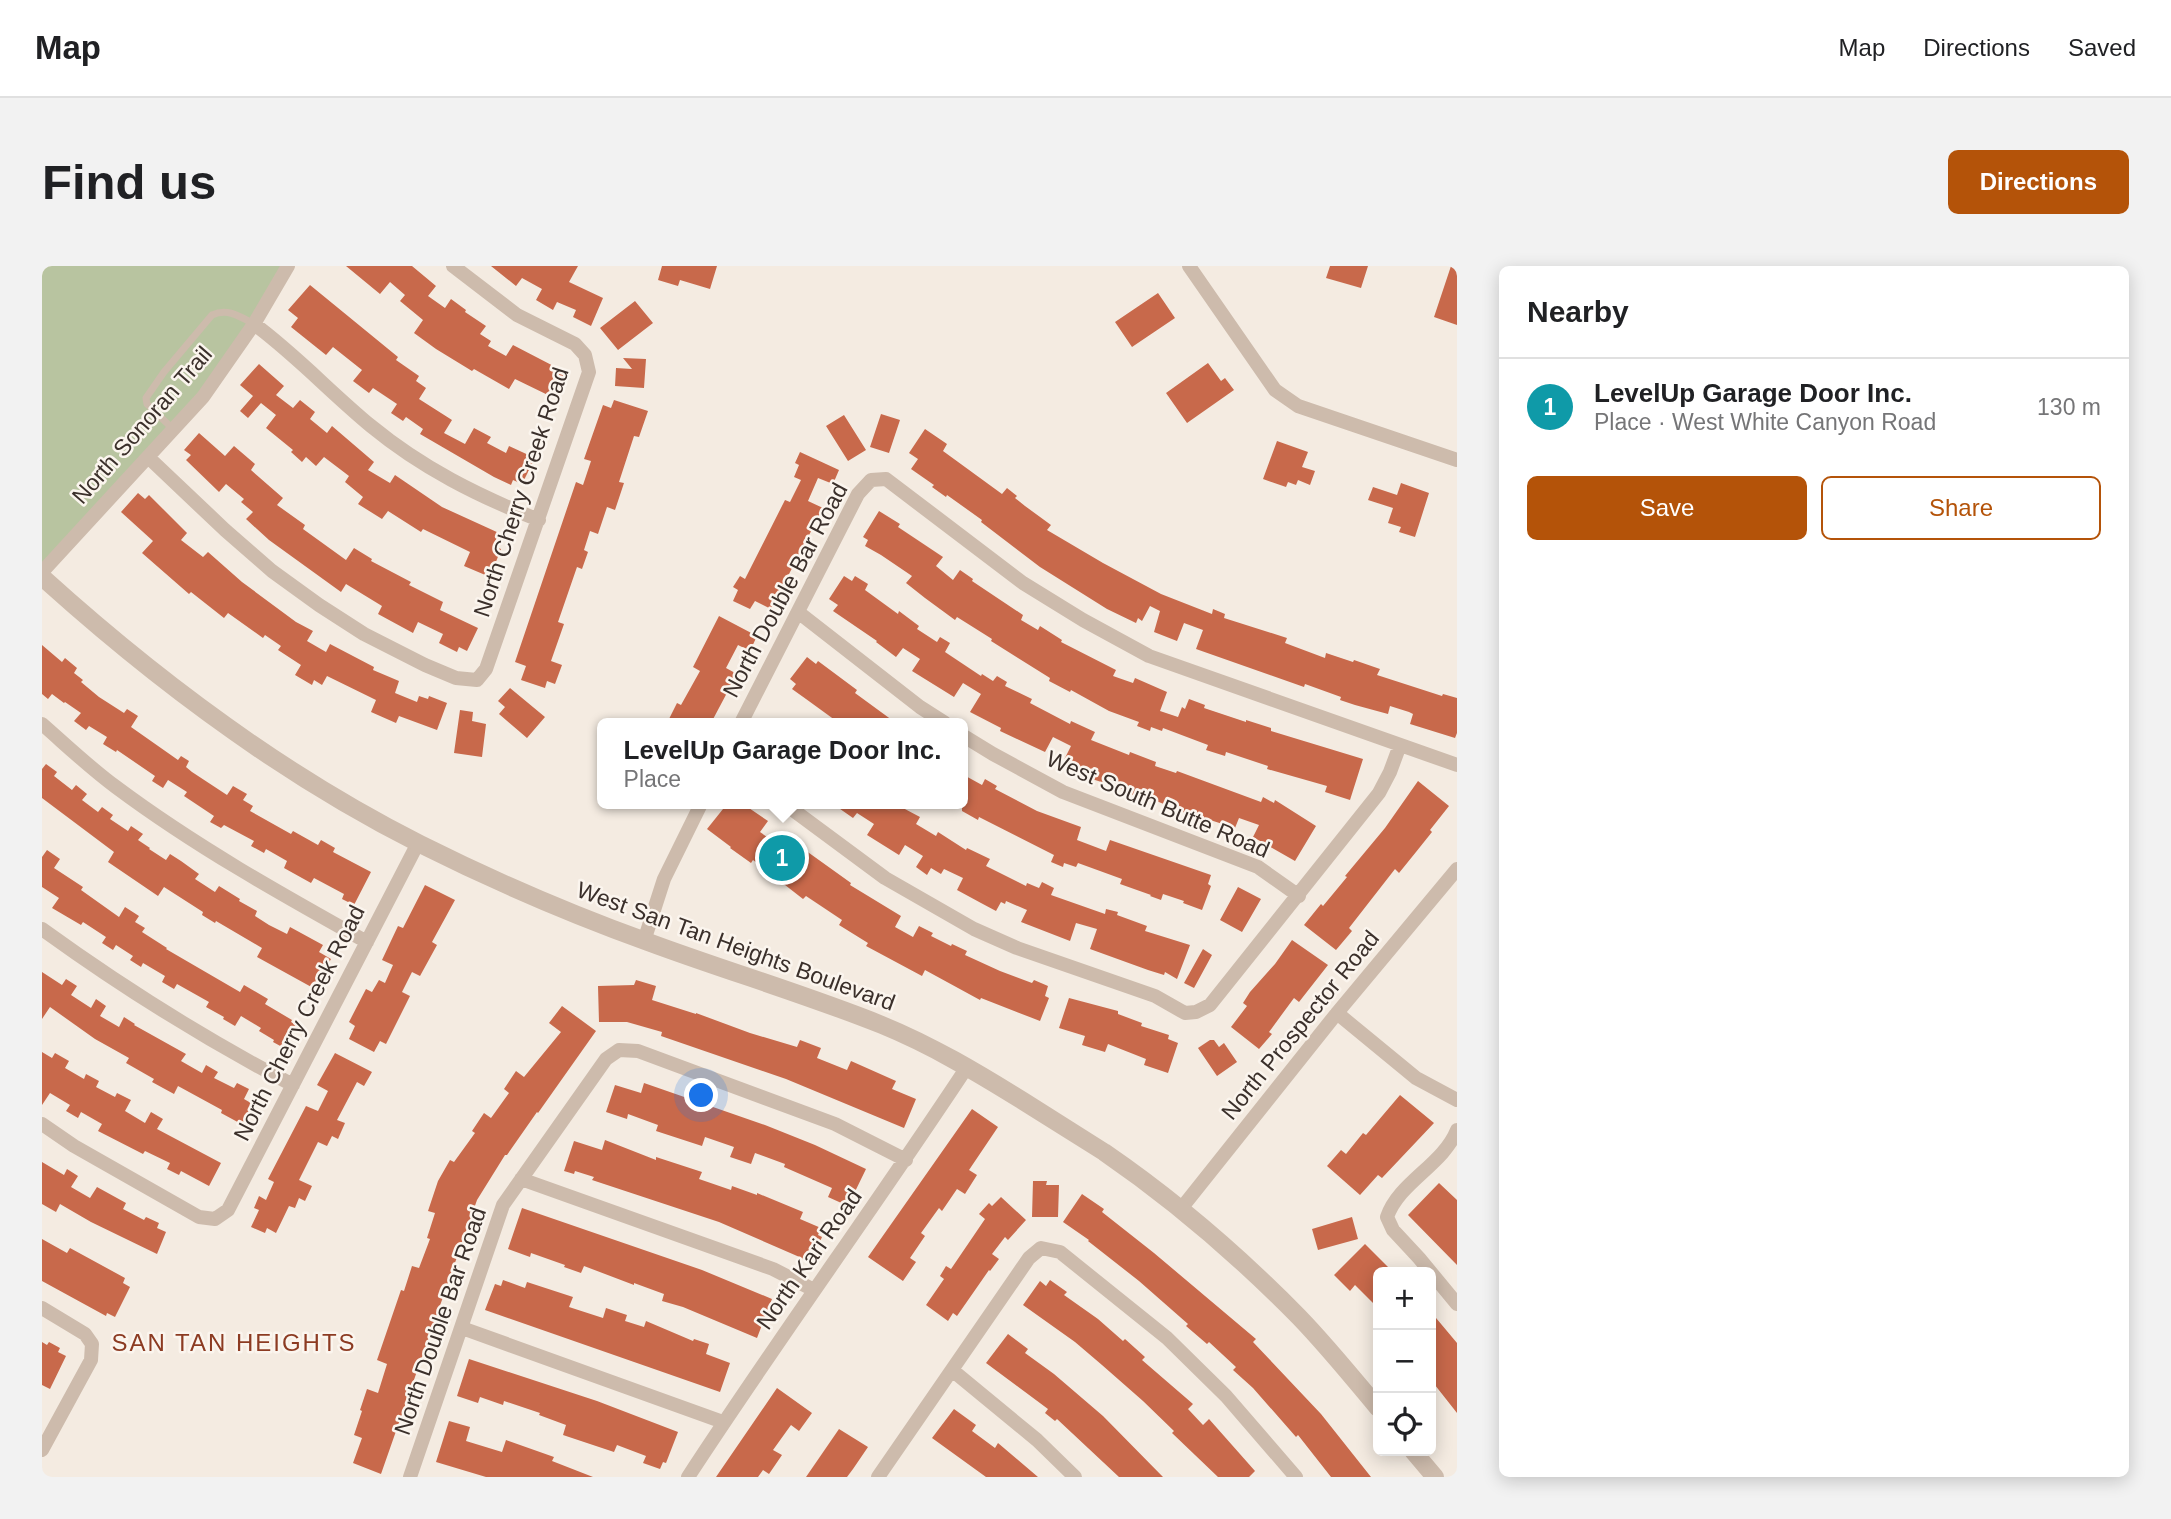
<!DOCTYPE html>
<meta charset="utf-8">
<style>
body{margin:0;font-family:Helvetica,sans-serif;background:#f2f2f2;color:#202124}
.controls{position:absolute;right:21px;bottom:21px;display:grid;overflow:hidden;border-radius:10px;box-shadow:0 4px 18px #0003}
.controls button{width:63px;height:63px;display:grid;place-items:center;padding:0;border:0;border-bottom:2px solid #e0e0e0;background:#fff;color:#202124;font:35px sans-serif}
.you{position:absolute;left:660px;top:830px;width:24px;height:24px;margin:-18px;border:5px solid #fff;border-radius:50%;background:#1a73e8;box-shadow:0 0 0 10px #1a73e833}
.badge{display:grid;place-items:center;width:46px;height:46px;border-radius:50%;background:#b45309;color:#fff;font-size:23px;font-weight:700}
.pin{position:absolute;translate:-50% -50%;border:4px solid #fff;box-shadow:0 2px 7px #0006}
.popup{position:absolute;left:555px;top:452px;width:371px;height:91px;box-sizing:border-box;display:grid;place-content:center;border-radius:10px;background:#fff;filter:drop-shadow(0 2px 5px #0005);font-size:23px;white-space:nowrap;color:#757577}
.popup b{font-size:26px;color:#202124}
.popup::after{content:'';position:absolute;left:50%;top:100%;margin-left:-14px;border:14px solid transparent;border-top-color:#fff}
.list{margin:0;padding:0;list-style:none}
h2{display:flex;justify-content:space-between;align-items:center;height:91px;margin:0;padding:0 28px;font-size:30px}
h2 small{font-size:23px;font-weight:400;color:#757577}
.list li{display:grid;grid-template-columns:46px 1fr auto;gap:21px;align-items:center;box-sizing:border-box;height:98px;padding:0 28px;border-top:2px solid #e0e0e0}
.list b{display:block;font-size:26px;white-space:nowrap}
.list p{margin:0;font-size:23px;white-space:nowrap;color:#757577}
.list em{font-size:23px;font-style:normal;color:#757577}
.actions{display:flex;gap:14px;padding:21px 28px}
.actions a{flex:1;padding:16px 0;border:2px solid #b45309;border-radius:10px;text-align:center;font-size:24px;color:#b45309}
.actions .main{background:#b45309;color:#fff}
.icon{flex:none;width:38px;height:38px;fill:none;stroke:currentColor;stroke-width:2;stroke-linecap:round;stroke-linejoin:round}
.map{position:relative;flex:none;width:1415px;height:1211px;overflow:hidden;border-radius:10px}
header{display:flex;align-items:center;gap:42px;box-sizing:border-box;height:98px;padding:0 35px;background:#fff;border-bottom:2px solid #e0e0e0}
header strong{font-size:33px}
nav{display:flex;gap:38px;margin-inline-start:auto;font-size:24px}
.intro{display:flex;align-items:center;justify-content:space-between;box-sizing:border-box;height:168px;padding:0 42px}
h1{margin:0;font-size:49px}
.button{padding:18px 32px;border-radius:10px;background:#b45309;color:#fff;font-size:24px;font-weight:700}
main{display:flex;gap:42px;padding:0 42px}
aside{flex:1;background:#fff;border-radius:10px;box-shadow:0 4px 18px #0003}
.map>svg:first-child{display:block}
.green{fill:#b8c4a0}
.building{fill:#c8694b}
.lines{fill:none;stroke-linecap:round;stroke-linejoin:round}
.service{stroke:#cdbbac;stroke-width:7}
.minor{stroke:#cdbbac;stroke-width:14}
.tertiary{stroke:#cdbbac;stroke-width:18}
.labels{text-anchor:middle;stroke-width:5;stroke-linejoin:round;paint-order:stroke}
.street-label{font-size:23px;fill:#3b302b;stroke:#fbf5ee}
.neighbourhood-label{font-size:24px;letter-spacing:2px;fill:#8c3b22;stroke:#fbf5ee}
</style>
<header>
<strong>Map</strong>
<nav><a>Map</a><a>Directions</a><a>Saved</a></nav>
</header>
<div class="intro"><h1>Find us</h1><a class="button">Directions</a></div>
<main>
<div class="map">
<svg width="1415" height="1211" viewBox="0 0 1415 1211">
<rect width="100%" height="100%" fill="#f4ebe1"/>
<!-- green -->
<path class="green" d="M0,0H246L182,103L0,306Z"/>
<!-- building -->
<path class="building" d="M304,0H370L394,20L386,30L403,42L409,33L424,44L423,46L444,60L438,68L449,75L446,80L464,90L471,79L523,106L510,131L473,113L467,123L432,103L430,105L394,83L372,67L381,54L358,35L363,29L348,16L338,28Z
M449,0H536L527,16L561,32L549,60L531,51L534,44L515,36L511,44L494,34L500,23L480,12L474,20Z
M620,0H675L668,23L638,14L636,20L616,14Z
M1288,0H1326L1319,22L1284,12Z
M1409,0H1415V59L1392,51Z
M268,19L356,91L354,94L377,110L374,115L384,122L377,133L410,154L402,167L423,178L432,162L449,171L445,177L464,187L467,180L493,192L480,218L471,214L469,219L452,211L378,168L381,163L364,151L361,155L349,147L355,138L331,122L327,127L311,115L320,104L291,81L284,89L249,61L256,52L246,44Z
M1116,27L1133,52L1090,81L1073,56Z
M593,35L611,57L576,84L558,62Z
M581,92L604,93L602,122L573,120L574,102L590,103Z
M1166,97L1179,115L1183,112L1192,124L1145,157L1124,127Z
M217,98L242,120L234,129L251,142L258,134L273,146L268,153L285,167L290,160L332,196L326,204L348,217L353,209L400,241L457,267L451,280L459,283L448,311L422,300L428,286L381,263L379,266L346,245L340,253L316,238L321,231L303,216L307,210L282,191L274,200L264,191L260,196L249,186L251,184L224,162L234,149L219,137L206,152L198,145L211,130L198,119Z
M572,134L606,145L597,171L592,170L577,216L582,217L573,244L565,241L556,268L548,265L542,284L546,286L540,303L535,301L516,356L522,358L509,395L520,399L513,418L505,415L503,422L479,414L484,400L473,396L534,216L541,219L549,195L542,193L561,139L569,142Z
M839,148L858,154L847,187L828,181Z
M802,149L824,184L806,195L784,160Z
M883,163L905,178L901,185L960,228L965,222L975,230L973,232L983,240L1009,259L1005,264L1061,297L1119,328L1170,348L1171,343L1183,348L1182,352L1245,372L1243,377L1283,392L1284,387L1311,396L1312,394L1338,403L1335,409L1400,430L1401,428L1415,432V467L1413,472L1368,458L1371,448L1367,446L1348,440L1346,448L1313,439L1298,434L1299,431L1263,418L1262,421L1154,383L1161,364L1142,357L1135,375L1112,366L1118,345L1108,340L1100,355L1096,352L1094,357L1065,343L998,301L939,256L940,254L905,229L904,231L890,221L892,219L869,203L876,193L867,187Z
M157,167L183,190L192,180L213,198L209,204L241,232L235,239L263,259L261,263L304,294L312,282L330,293L329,295L369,316L367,319L401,336L398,344L436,362L425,385L417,381L415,386L397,377L401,368L376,356L371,367L336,348L340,340L304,318L299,326L227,274L204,253L211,246L199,236L202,233L184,218L177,226L144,194L149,189L142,184Z
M1235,175L1266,186L1260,201L1273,205L1268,219L1256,214L1254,219L1246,216L1244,221L1221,213Z
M758,186L797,204L791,218L776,212L766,235L781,242L729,343L713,335L708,343L691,335L696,324L691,321L698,310L703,313L743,234L748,236L759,214L752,211L757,199L753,197Z
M1359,217L1387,227L1373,271L1357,266L1359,261L1346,257L1351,242L1326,234L1331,221L1355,229Z
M96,227L103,233L107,229L145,267L139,274L161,291L166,286L200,316L254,356L271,365L265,375L284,386L288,378L332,401L331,404L357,415L353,427L375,436L377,430L386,433L387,430L405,437L395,464L357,450L354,457L329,446L334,434L285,410L280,419L272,414L270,419L253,409L259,399L236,384L239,380L223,369L221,372L186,347L182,352L149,326L147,328L100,287L111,275L79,246Z
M837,245L858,258L856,261L901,291L894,300L911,314L918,304L931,313L930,315L981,349L979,354L996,364L998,360L1020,374L1019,376L1074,404L1071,410L1091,417L1093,412L1125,426L1118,445L1136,451L1140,441L1143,443L1147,433L1163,439L1162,442L1204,456V454L1229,462V465L1321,493L1308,534L1283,526L1285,520L1225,503L1226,500L1184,486L1183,490L1164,484L1166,479L1121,462L1120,465L1109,461L1108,465L1095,460L1097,456L1067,445L1029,424L1028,426L1007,415L1008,412L949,375L950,373L915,351L913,354L883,332L864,317L870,310L839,289L823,280L826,274L821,271Z
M802,310L810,315L813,310L826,318L823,324L856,348L857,345L877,360L875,363L895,376L898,371L908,377L903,386L939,410L940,408L951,415L955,410L965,416L963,420L990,433L988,437L1028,458L1029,455L1053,466L1049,474L1087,489L1088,486L1114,496L1113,500L1134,507L1135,505L1219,536L1221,531L1232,537L1233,534L1274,560L1253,595L1211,571L1217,559L1197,552L1193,562L1165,553V556L1100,529L1099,532L1086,527L1087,525L1047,512L1020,498L1029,480L1011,471L1003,486L958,465L959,462L928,446L939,428L921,417L912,431L870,405L878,393L861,382L854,391L834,376L835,375L791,345L796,339L787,333Z
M677,350L715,370L708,385L696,379L684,402L695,408L669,457H625L635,437L639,439L658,405L651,401Z
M0,379L20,396L23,392L35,402L32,407L41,414L39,416L57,431L82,447L85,443L96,450L89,461L136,494L139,490L147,495L144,501L150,506L185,529L191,520L205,528L201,534L211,540L208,545L249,568L251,565L276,579L279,574L293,582L291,586L329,606L312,639L300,633L302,628L272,612L269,617L242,602L245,595L224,583L222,587L209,580L212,575L182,559L179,562L168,556L172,550L142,530L145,526L126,514L121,522L110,515L113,510L75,484L74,486L61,478L65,471L47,460L44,464L32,455L39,447L23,436L22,437L10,428L6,433L0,428Z
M765,391L774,398L776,395L815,424L813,427L854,457H797L764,433L750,423L754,418L748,413Z
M468,422L503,451L485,472L457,448L463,441L456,435Z
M418,444L431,446L430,455L444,458L440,491L412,487Z
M4,498L15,506L12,510L30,524L34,519L45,528L40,534L56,546L60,541L71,549L68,553L86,565L89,560L101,568L96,574L108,582L107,583L124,594L128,588L139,595L157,608L153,613L173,626L177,620L198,633L197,635L215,645L213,650L227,659L245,668L248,661L281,679L277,686L289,693L273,723L215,691L220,682L174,655L173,657L160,649L161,646L122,621L116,630L66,596L72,586L0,532V503Z
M920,508L940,519L943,513L955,520L953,523L995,545L1039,561L1035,574L1064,585L1068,574L1169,609L1166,618L1169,620L1160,644L1141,637L1142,635L1121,628L1119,634L1108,630L1109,629L1078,618L1080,613L1036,597L1034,601L1022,597L1021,601L1009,596L1012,589L937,551L936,554L920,545Z
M1376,515L1407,540L1388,564L1390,566L1374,586L1357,607L1353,603L1307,662L1310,665L1294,684L1262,659L1279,638L1281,640L1305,611L1303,610L1343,562Z
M685,538H701L726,555L718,566L735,578L742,569L809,617L808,619L859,650L853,661L871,671L877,660L891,667L889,670L909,680L910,678L925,685L923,689L958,705L990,717L992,714L1006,720L1003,730L1007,732L998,755L939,732L938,734L883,704L880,710L824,680L826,677L797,659L800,654L764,630L761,633L711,594L709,597L688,582L689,581L665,563Z
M791,538H864L861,542L878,551L874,558L894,570L896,566L924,584L925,582L948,593L944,600L984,620L985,617L997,622L1000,616L1012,622L1009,629L1063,648L1064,643L1076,646L1075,649L1105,660L1103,665L1148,679L1135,713L1123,706L1122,709L1106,704L1048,683L1055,663L1034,657L1028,675L979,656L985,644L964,635L963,638L959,636L954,645L939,637L915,624L921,612L902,603L899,608L889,602L885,609L874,601L881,590L863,579L857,589L825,569L832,558L815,547L811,552Z
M5,584L18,593L12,602L41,621L39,624L77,651L83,641L97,650L93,656L103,662L100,666L125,682L124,683L198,726L202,719L226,733L223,738L250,754L249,756L255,759L242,782L231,776L232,774L217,765L219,762L199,750L193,760L181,753L182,751L164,741L167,736L135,718L132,723L120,716L123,710L101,697L99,701L88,694L91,690L74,679L71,684L60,677L64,671L41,656L39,659L10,642L17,632L0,621V591Z
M383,619L413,634L390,676L395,679L378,710L370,706L360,726L368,730L344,778L338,775L332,786L307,773L313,760L307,756L324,723L330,726L337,714L343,717L351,699L340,694L356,660L361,662Z
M1196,621L1219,633L1200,666L1178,654Z
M1250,674L1286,699L1257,736L1252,732L1227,766L1230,768L1217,783L1189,761L1205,740L1201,737L1208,726L1233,698Z
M1161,683L1170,689L1152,722L1142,717Z
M0,706L20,719L24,713L35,720L29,729L49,742L54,733L64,740L58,750L77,761L82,751L93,758L92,759L144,788L139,795L160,807L164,799L176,806L172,812L192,822L195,817L207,823L202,833L214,840L203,860L179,847L180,844L136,820L132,828L110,816L112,813L84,797L87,792L53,773L8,741L0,753Z
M594,714L614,720L610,734L654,748V747L708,767L755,781L758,774L779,782L775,792L805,804L809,795L854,815L850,823L874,833L862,862L744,813L619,770L620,766L585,756H557L556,720L592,719Z
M1027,732L1076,745V748L1100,757L1099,760L1127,769L1126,773L1136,777L1126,807L1102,799L1104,793L1066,778L1063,786L1040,779L1043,770L1017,762Z
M520,740L554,765L496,847L495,846L465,889H463L435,934L339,1208L311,1197L320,1172L312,1169L320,1145L318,1144L325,1123L336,1127L345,1098L335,1094L359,1024L362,1025L370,1000L377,1002L388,973L385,972L393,947L386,945L396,915L408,894L412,896L433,867L430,865L442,847L449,852L467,827L462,823L474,805L482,811L519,766L507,757Z
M1168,774H1172L1177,781L1182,777L1195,796L1175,810L1156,782Z
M0,786L10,792L13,787L27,795L23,802L42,813L44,808L57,815L54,821L73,831L75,827L89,834L83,845L103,857L109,846L121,853L115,863L179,897L167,920L139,905L137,909L125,903L128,897L103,885L101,888L56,865L60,858L39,846L36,852L24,845L28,839L8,827L0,839Z
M293,787L330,806L322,820L315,816L295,854L303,857L296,873L290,870L285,880L276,876L257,914L270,920L263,935L257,932L253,942L247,940L234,967L225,962L223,967L209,961L217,944L212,942L217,930L224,934L232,916L226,913L264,840L276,845L286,825L275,819Z
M602,817L723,859L773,879L824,903L806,940L786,931L790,922L742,901L743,898L713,887L709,898L688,891L692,881L663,871L660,880L614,865L616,859L586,848L585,853L564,846L573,819L599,827Z
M1358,829L1392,857L1340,912L1336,909L1318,929L1285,900L1299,884L1304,888L1321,867L1324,869Z
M930,843L956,861L927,904L935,909L923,928L915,923L900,945L897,942L879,967L883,970L868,992L874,996L861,1015L826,991Z
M563,874L614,894V891L660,906L657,913L689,924L690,920L715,929V927L761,946L758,953L779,962L776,969L780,971L769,996L677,956L550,914L552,911L533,905L532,908L522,905L532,875L560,884Z
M0,896L22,909L25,903L36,910L29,921L48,932L55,921L84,937L81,943L102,954L104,951L117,957L115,962L124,966L115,988L49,956L18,938L14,946L0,938Z
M991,915H1005L1004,919H1017L1016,951H990Z
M1397,917L1415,934V999L1366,949Z
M1040,928L1062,943L1060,946L1112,987L1214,1073L1211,1076L1279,1148L1329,1211H1289L1256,1169L1254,1171L1211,1122L1191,1104L1194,1101L1167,1076L1165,1078L1144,1060L1146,1058L1097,1015L1046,975L1047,974L1021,956Z
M959,931L984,954L966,974L963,971L950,988L957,993L948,1005L947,1004L915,1050L911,1047L906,1055L884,1039L902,1013L898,1010L904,1000L909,1003L943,953L937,948L947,937L950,940Z
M480,942L660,1004L730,1033L715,1072L641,1041L620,1035L622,1028L592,1017V1019L542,1000L539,1007L522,1001L523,999L489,987L488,991L466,983Z
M1310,951L1316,973L1276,984L1270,963Z
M0,973L25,987L28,982L83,1012L81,1017L88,1021L73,1051L65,1047L64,1050L0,1015Z
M1323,978L1351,1006H1336V1042L1313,1019L1308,1025L1292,1009Z
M461,1014L483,1022L485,1016L531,1031L527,1041L561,1052L564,1042L585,1049L583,1055L602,1061L604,1055L651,1075L652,1073L667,1078L664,1088L688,1097L678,1126L443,1044L453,1018L459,1020Z
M1008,1014L1025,1026L1022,1029L1056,1053L1081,1075L1083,1073L1103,1091L1100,1094L1151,1138L1146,1143L1161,1159L1167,1153L1213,1205L1207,1211H1176L1130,1167L1132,1165L1101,1135L1060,1099L1033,1076L981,1039L998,1015L1004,1020Z
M1389,1046L1415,1077V1147L1389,1114Z
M966,1068L986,1083L983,1087L1012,1108L1061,1150L1121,1211H1077L1015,1153L1013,1155L1003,1147L1006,1143L944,1097Z
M0,1076L5,1079L7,1076L18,1082L16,1086L24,1090L8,1123L0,1119Z
M427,1093L555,1135L636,1166L624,1197L621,1196L618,1203L601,1197L604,1190L575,1179L572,1186L521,1169L524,1159L497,1149L498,1147L462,1135L461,1139L438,1131L436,1137L415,1130Z
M735,1122L770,1147L757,1165L749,1159L731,1184L740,1189L727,1208L721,1204L716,1211H674Z
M912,1143L934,1159L930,1165L953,1182L956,1177L996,1211H944L890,1172Z
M407,1155L428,1161L424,1175L460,1186L464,1174L512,1191L510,1195L551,1211H444L394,1196Z
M797,1163L826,1181L811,1203L805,1211H764Z"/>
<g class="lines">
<!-- service -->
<path class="service" d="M131,163L105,138L104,132L122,106L170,49C186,42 197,50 212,58"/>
<!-- minor -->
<path class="minor" d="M1147,0L1233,124L1256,140L1415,194
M212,58C254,89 289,127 329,160C380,202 436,230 497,254
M106,191L183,264L230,305L277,339L322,368L383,399L414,412L435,414L444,403L547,106L543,89L533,78L475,49L411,0
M0,306L161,131L212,58L246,0
M756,346L878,441L903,457
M699,457L816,228L829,214L844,213L981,317L1041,354L1107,390L1415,499
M0,458C24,479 48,502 74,521C153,580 239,628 325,676
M920,469L951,488L1021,526L1216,601L1257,630
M743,538L843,612L932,663L975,682L1113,730L1143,747L1154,746L1168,739L1337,527L1348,506L1358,479
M0,663C80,721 163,773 251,819
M602,675L622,613L659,538
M1295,747L1374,812L1415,834
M0,858L32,880L157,951L173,953L186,944L376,577
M1415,864C1401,899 1357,916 1345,951L1351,964L1377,992L1415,1038
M479,913L731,1003L772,1024
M1138,944L1295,747L1415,603
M0,1042L43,1068L50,1078L49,1094L0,1184
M420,1062L681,1156
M910,1104L995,1174L1033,1211
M368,1211L461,939L564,793L577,784L596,785L793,858L864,894
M646,1211C736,1073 834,939 925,801
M836,1211L987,992L999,982L1018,986L1125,1072L1184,1130L1254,1211"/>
<!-- tertiary -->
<path class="tertiary" d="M0,311C115,415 239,508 378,578C452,615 528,648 606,676C684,705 763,728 840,759C889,779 936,807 981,835C1008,852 1035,869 1062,886C1132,934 1198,991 1257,1051C1285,1080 1311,1112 1336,1142
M1371,1185L1393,1211"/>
</g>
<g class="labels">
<!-- street labels -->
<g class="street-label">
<text transform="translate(100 159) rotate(-49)" y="8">North Sonoran Trail</text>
<text transform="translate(479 226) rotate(-72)" y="8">North Cherry Creek Road</text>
<text transform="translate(743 324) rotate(-62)" y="8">North Double Bar Road</text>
<text transform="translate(1116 538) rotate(23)" y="8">West South Butte Road</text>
<text transform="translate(694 680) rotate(20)" y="8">West San Tan Heights Boulevard</text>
<text transform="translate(257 757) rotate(-63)" y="8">North Cherry Creek Road</text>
<text transform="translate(1258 759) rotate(-51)" y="8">North Prospector Road</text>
<text transform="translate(767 993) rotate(-55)" y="8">North Kari Road</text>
<text transform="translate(398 1055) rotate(-71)" y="8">North Double Bar Road</text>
</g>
<!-- neighbourhood labels -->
<g class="neighbourhood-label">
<text x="192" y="1085">SAN TAN HEIGHTS</text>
</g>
</g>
</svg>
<div class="controls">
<button>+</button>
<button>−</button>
<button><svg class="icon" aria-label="locate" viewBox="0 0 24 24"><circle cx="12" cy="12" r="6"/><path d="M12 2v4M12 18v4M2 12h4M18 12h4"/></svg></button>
</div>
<div class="you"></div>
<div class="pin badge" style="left:740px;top:592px;background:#0f9aa8">1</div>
<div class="popup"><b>LevelUp Garage Door Inc.</b>Place</div>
</div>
<aside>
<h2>Nearby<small></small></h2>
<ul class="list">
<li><span class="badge" style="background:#0f9aa8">1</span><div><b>LevelUp Garage Door Inc.</b><p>Place · West White Canyon Road</p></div><em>130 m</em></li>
</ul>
<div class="actions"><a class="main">Save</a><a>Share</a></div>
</aside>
</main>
